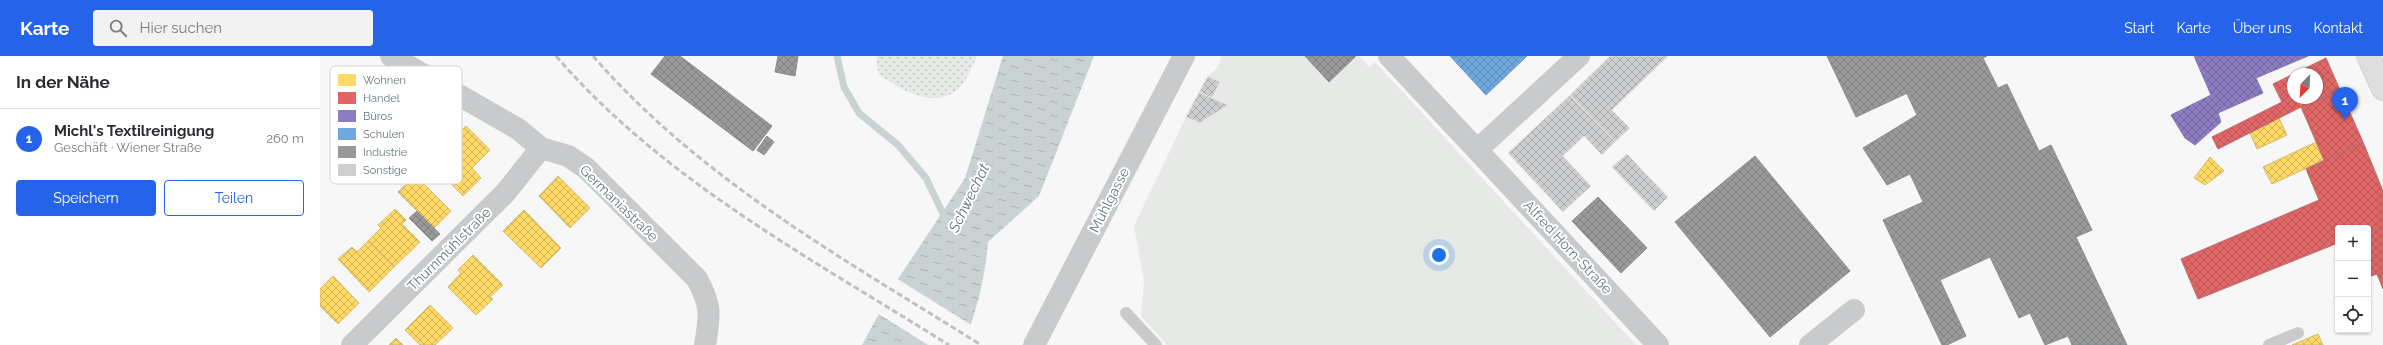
<!DOCTYPE html>
<html lang="de">
<meta charset="utf-8">
<style>
body{margin:0;font-family:Raleway,sans-serif;background:#f2f2f3;color:#2b2b33}
.controls{position:absolute;right:12px;bottom:12px;display:grid;overflow:hidden;border-radius:4px;box-shadow:0 1px 3px #0004}
.controls button{width:36px;height:36px;display:grid;place-items:center;padding:0;border:0;border-bottom:1px solid #e1e1e2;background:#fff;color:#2b2b33;font:20px sans-serif}
.compass{position:absolute;left:1967px;top:12px;width:36px;height:36px;border-radius:50%;background:#fff;box-shadow:0 1px 3px #0004;rotate:204deg}
.you{position:absolute;left:1119px;top:199px;width:14px;height:14px;margin:-10px;border:3px solid #fff;border-radius:50%;background:#1a73e8;box-shadow:0 0 0 6px #1a73e833}
.badge{display:grid;place-items:center;width:26px;height:26px;border-radius:50%;background:#2563eb;color:#fff;font-size:13px;font-weight:700}
.pin{position:absolute;translate:-50% -33px;filter:drop-shadow(0 1px 2px #0008)}
.pin::after{content:'';position:absolute;top:21px;width:14px;height:12px;background:inherit;clip-path:polygon(0 0,100% 0,50% 100%)}
.list{margin:0;padding:0;list-style:none}
h2{display:flex;justify-content:space-between;align-items:center;height:52px;margin:0;padding:0 16px;font-size:17px}
h2 small{font-size:13px;font-weight:400;color:#7c7c81}
.list li{display:grid;grid-template-columns:26px 1fr auto;gap:12px;align-items:center;box-sizing:border-box;height:60px;padding:0 16px;border-top:1px solid #e1e1e2}
.list b{display:block;font-size:15px;white-space:nowrap}
.list p{margin:0;font-size:13px;white-space:nowrap;color:#7c7c81}
.list em{font-size:13px;font-style:normal;color:#7c7c81}
.actions{display:flex;gap:8px;padding:12px 16px}
.actions a{flex:1;padding:9px 0;border:1px solid #2563eb;border-radius:4px;text-align:center;font-size:14px;color:#2563eb}
.actions .main{background:#2563eb;color:#fff}
.icon{flex:none;width:22px;height:22px;fill:none;stroke:currentColor;stroke-width:2;stroke-linecap:round;stroke-linejoin:round}
.map{position:relative;flex:none;width:2063px;height:289px;overflow:hidden}
header{display:flex;align-items:center;gap:24px;box-sizing:border-box;height:56px;padding:0 20px;background:#2563eb;color:#fff}
header strong{font-size:19px}
nav{display:flex;gap:22px;margin-inline-start:auto;font-size:14px}
.search{width:280px;height:36px;background:#f2f2f3;display:flex;align-items:center;gap:10px;box-sizing:border-box;padding:0 14px;border-radius:4px;color:#7c7c81;font-size:15px}
main{display:flex}
aside{flex:1;background:#fff}
.map>svg:first-child{display:block}
.grass{fill:url(#grass-dots)}
.park{fill:#e6e9e5}
.water{fill:url(#water-ripples)}
.pier{fill:#f7f7f7}
.homes{fill:url(#homes-cross-hatch);stroke:#d1bc6d}
.shops{fill:url(#shops-cross-hatch);stroke:#bb6b6d;fill-rule:evenodd}
.offices{fill:url(#offices-cross-hatch);stroke:#827bae}
.schools{fill:url(#schools-cross-hatch);stroke:#6c9ac0}
.industry{fill:url(#industry-cross-hatch);stroke:#8a8f91}
.lines{fill:none;stroke-linecap:round;stroke-linejoin:round}
.stream{stroke:#cad3d3;stroke-width:7}
.building{fill:url(#building-cross-hatch);stroke:#e6e6e6}
.primary-casing{stroke:#d2d3d4;stroke-width:24}
.lane{stroke:#c8cacb;stroke-width:12}
.street{stroke:#c8cacb;stroke-width:22}
.primary{stroke:#dededf;stroke-width:22}
.rail{stroke:#bfc1c1;stroke-width:3;stroke-dasharray:6 3;stroke-linecap:butt}
.labels{text-anchor:middle;stroke-width:4;stroke-linejoin:round;paint-order:stroke}
.street-label{font-size:14px;fill:#66787d;stroke:#fff}
.water-label{font-size:15px;font-style:italic;fill:#627678;stroke:#fff}
.key{fill:#fff;stroke:#d1d6d8;stroke-width:1}
.key-label{font-size:11px;fill:#66787d}
</style>
<header>
<strong>Karte</strong>
<div class="search"><svg class="icon" aria-label="search" viewBox="0 0 24 24"><circle cx="10" cy="10" r="6"/><path d="M15 15l6 6"/></svg>Hier suchen</div>
<nav><a>Start</a><a>Karte</a><a>Über uns</a><a>Kontakt</a></nav>
</header>
<main>
<aside>
<h2>In der Nähe<small></small></h2>
<ul class="list">
<li><span class="badge">1</span><div><b>Michl's Textilreinigung</b><p>Geschäft · Wiener Straße</p></div><em>260 m</em></li>
</ul>
<div class="actions"><a class="main">Speichern</a><a>Teilen</a></div>
</aside>
<div class="map">
<svg width="2063" height="289" viewBox="0 0 2063 289">
<defs>
<pattern id="grass-dots" width="8" height="8" patternUnits="userSpaceOnUse"><rect width="8" height="8" fill="#e6e9e5"/><path d="M2 2h.1M6 6h.1" fill="none" stroke="#bec2bf" stroke-width="1.8" stroke-linecap="round"/></pattern>
<pattern id="water-ripples" width="26" height="14" patternUnits="userSpaceOnUse"><rect width="26" height="14" fill="#cad3d3"/><path d="M2 4q2-2 4 0t4 0M15 11q2-2 4 0t4 0" fill="none" stroke="#a8b0b0"/></pattern>
<pattern id="homes-cross-hatch" width="8" height="8" patternUnits="userSpaceOnUse"><rect width="8" height="8" fill="#ffd966"/><path d="M0 0l8 8M0 8l8-8" fill="none" stroke="#d2b559"/></pattern>
<pattern id="shops-cross-hatch" width="8" height="8" patternUnits="userSpaceOnUse"><rect width="8" height="8" fill="#e06666"/><path d="M0 0l8 8M0 8l8-8" fill="none" stroke="#b95959"/></pattern>
<pattern id="offices-cross-hatch" width="8" height="8" patternUnits="userSpaceOnUse"><rect width="8" height="8" fill="#8e7cc3"/><path d="M0 0l8 8M0 8l8-8" fill="none" stroke="#72669c"/></pattern>
<pattern id="schools-cross-hatch" width="8" height="8" patternUnits="userSpaceOnUse"><rect width="8" height="8" fill="#6fa8dc"/><path d="M0 0l8 8M0 8l8-8" fill="none" stroke="#5f8eb8"/></pattern>
<pattern id="industry-cross-hatch" width="8" height="8" patternUnits="userSpaceOnUse"><rect width="8" height="8" fill="#999"/><path d="M0 0l8 8M0 8l8-8" fill="none" stroke="#818282"/></pattern>
<pattern id="building-cross-hatch" width="8" height="8" patternUnits="userSpaceOnUse"><rect width="8" height="8" fill="#cdcecf"/><path d="M0 0l8 8M0 8l8-8" fill="none" stroke="#aaacad"/></pattern>
</defs>
<rect width="100%" height="100%" fill="#f7f7f7"/>
<!-- grass -->
<path class="grass" d="M557,0H657C652,11 646,27 637,34C616,50 591,39 572,27C568,24 562,22 559,18C557,12 556,6 557,0Z"/>
<!-- park -->
<path class="park" d="M902,0H1039L1049,11L1055,6L1316,289H847L821,260L824,225L814,170L866,61L888,20L897,12Z"/>
<!-- water -->
<path class="water" d="M683,0H774L719,140L668,186C665,222 657,255 643,289H542L576,226L645,122Z"/>
<!-- pier -->
<path class="pier" d="M576,222L653,270L645,289H608L557,257Z"/>
<!-- homes -->
<path class="homes" d="M1959,62L1967,79L1937,93L1930,77Z
M146,70L170,94L152,112L161,122L143,140L107,103L125,85L127,88Z
M1996,86L2004,104L1952,128L1943,111Z
M1890,101L1904,115L1885,129L1874,122Z
M95,119L131,155L114,172L78,136Z
M238,120L270,152L250,172L219,140Z
M75,153L86,164L82,168L100,186L74,211L48,185L61,172L58,169Z
M204,154L241,192L221,212L183,175Z
M48,185L74,211L49,236L18,203L32,191L37,196Z
M153,199L183,229L170,241L173,243L156,259L128,231L141,217L138,214Z
M13,220L39,247L18,268L0,250V233Z
M110,249L133,272L115,289H100L85,274Z
M1998,278L2003,289H1972Z
M76,282L83,289H69Z"/>
<!-- shops -->
<path class="shops" d="M2006,2L2020,34L1981,51L1898,93L1892,81L1962,46L1953,28ZM1973,18H1997V42H1973Z
M2020,34L2043,86L2004,104L1981,51Z
M2043,86L2063,135V216L2048,221V172H2018V187L1878,243L1861,203L1999,144L1986,113Z
M2063,216V233L2057,218Z"/>
<!-- offices -->
<path class="offices" d="M1874,0H1988L1936,22L1943,37L1898,57L1901,66L1875,89L1865,82L1851,59L1891,39Z"/>
<!-- schools -->
<path class="schools" d="M1130,0H1207L1166,39Z"/>
<!-- industry -->
<path class="industry" d="M345,0H360L452,70L433,95L331,18Z
M458,0H478L475,20L455,16Z
M985,0H1036L1009,26Z
M1507,0H1667L1536,61Z
M1663,2L1678,32L1687,28L1719,95L1731,89L1772,174L1756,181L1807,289H1752L1748,280L1725,289L1710,257L1699,262L1670,201L1620,224L1646,280L1627,289H1622L1563,164L1603,146L1590,118L1567,129L1543,92L1597,59L1587,38Z
M447,80L454,86L444,99L437,94Z
M1435,100L1530,215L1450,281L1355,166Z
M1278,141L1327,192L1301,217L1252,165Z
M97,155L120,178L112,185L89,162Z"/>
<g class="lines">
<!-- stream -->
<path class="stream" d="M517,0L524,31L539,57L578,89L606,122L626,164"/>
</g>
<!-- building -->
<path class="building" d="M1290,0H1348L1292,54L1310,72L1295,86L1250,39Z
M888,20L900,26L892,42L879,36Z
M879,36L892,42L908,49L880,67L866,61Z
M1250,39L1295,86L1282,99L1264,80L1243,100L1271,130L1243,156L1188,97Z
M1307,98L1348,141L1334,155L1292,111Z"/>
<g class="lines">
<!-- primary casing -->
<g class="primary-casing">
<path id="primary" d="M2048,0L2063,33"/>
</g>
<!-- lane -->
<path class="lane" d="M806,257L836,289
M1949,289L1978,277"/>
<!-- street -->
<path class="street" d="M71,0L198,73L221,92L248,100L266,112L377,223C392,251 390,258 385,289
M1069,0L1157,94
M1259,0L1157,94L1338,289
M32,289L186,136L221,92
M714,289L864,0
M1490,289L1534,254"/>
<!-- primary -->
<use href="#primary" class="primary"/>
<!-- rail -->
<path class="rail" d="M236,0C343,124 492,203 629,289
M273,0C381,124 524,203 661,289"/>
</g>
<g class="labels">
<!-- street labels -->
<g class="street-label">
<text transform="translate(789 144) rotate(-63)" y="5">Mühlgasse</text>
<text transform="translate(299 147) rotate(44)" y="5">Germaniastraße</text>
<text transform="translate(1248 191) rotate(47)" y="5">Alfred Horn-Straße</text>
<text transform="translate(129 193) rotate(-45)" y="5">Thurnmühlstraße</text>
</g>
<!-- water labels -->
<g class="water-label">
<text transform="translate(649 142) rotate(-64)" y="5">Schwechat</text>
</g>
</g>
<!-- legend -->
<rect x="10" y="10" width="132" height="118" rx="6" class="key"/>
<rect x="18" y="18" width="18" height="12" fill="#ffd966"/>
<rect x="18" y="36" width="18" height="12" fill="#e06666"/>
<rect x="18" y="54" width="18" height="12" fill="#8e7cc3"/>
<rect x="18" y="72" width="18" height="12" fill="#6fa8dc"/>
<rect x="18" y="90" width="18" height="12" fill="#999"/>
<rect x="18" y="108" width="18" height="12" fill="#cdcecf"/>
<g class="key-label">
<text x="43" y="28">Wohnen</text>
<text x="43" y="46">Handel</text>
<text x="43" y="64">Büros</text>
<text x="43" y="82">Schulen</text>
<text x="43" y="100">Industrie</text>
<text x="43" y="118">Sonstige</text>
</g>
</svg>
<div class="controls">
<button>+</button>
<button>−</button>
<button><svg class="icon" aria-label="locate" viewBox="0 0 24 24"><circle cx="12" cy="12" r="6"/><path d="M12 2v4M12 18v4M2 12h4M18 12h4"/></svg></button>
</div>
<svg class="compass" viewBox="-18 -18 36 36"><path d="M0-13l5 13h-10z" fill="#e53935"/><path d="M0 13l5-13h-10z" fill="#7c7c81"/></svg>
<div class="you"></div>
<div class="pin badge" style="left:2025px;top:64px">1</div>
</div>
</main>
